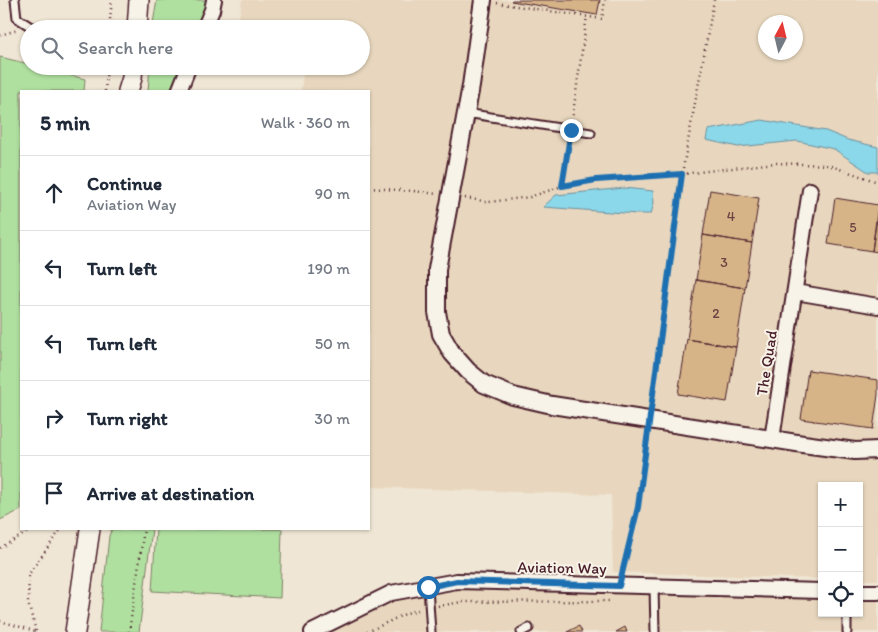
<!DOCTYPE html>
<meta charset="utf-8">
<style>
body{margin:0;font-family:Itim,sans-serif;background:#f6f6f7;color:#1f2937}
.controls{position:absolute;right:15px;bottom:15px;display:grid;overflow:hidden;border-radius:0px;box-shadow:0 1px 4px #0004}
.controls button{width:45px;height:45px;display:grid;place-items:center;padding:0;border:0;border-bottom:1px solid #e0e1e3;background:#fff;color:#1f2937;font:25px sans-serif}
.compass{position:absolute;left:758px;top:15px;width:45px;height:45px;border-radius:50%;background:#fff;box-shadow:0 1px 4px #0004;rotate:7deg}
.stop{position:absolute;width:15px;height:15px;margin:-11px;border:4px solid #1f6fb2;border-radius:50%;background:#fff}
.stop.end{background:#1f6fb2;border-color:#fff;box-shadow:0 1px 5px #0008}
.list{margin:0;padding:0;list-style:none}
h2{display:flex;justify-content:space-between;align-items:center;height:65px;margin:0;padding:0 20px;font-size:21px}
h2 small{font-size:16px;font-weight:400;color:#747a83}
.list li{display:grid;grid-template-columns:32px 1fr auto;gap:15px;align-items:center;box-sizing:border-box;height:75px;padding:0 20px;border-top:1px solid #e0e1e3}
.list b{display:block;font-size:19px;white-space:nowrap}
.list p{margin:0;font-size:16px;white-space:nowrap;color:#747a83}
.list em{font-size:16px;font-style:normal;color:#747a83}
.icon{flex:none;width:28px;height:28px;fill:none;stroke:currentColor;stroke-width:2;stroke-linecap:round;stroke-linejoin:round}
.map{position:relative;flex:none;width:878px;height:632px;overflow:hidden}
.search{position:absolute;background:#fff;box-shadow:0 1px 4px #0004;left:20px;top:20px;width:350px;height:55px;display:flex;align-items:center;gap:12px;box-sizing:border-box;padding:0 18px;border-radius:28px;color:#747a83;font-size:19px}
.panel{position:absolute;background:#fff;box-shadow:0 1px 4px #0004;left:20px;top:90px;width:350px;height:440px;border-radius:0px}
.map>svg:first-child{display:block}
.built{fill:#e8d7be;fill-rule:evenodd}
.green{fill:#b0e0a0;stroke:#7d8066}
.water{fill:#8ad8e9;stroke:#708e9d}
.building{fill:#d6b488;stroke:#4a1f2b}
.lines{fill:none;stroke-linecap:round;stroke-linejoin:round}
.service-casing{stroke:#4a1f2b;stroke-width:11}
.minor-casing{stroke:#4a1f2b;stroke-width:18}
.tertiary-casing{stroke:#4a1f2b;stroke-width:20}
.secondary-casing{stroke:#4a1f2b;stroke-width:22}
.path{stroke:#4a1f2b;stroke-width:2.5;stroke-dasharray:1 4;stroke-linecap:butt}
.service{stroke:#f7f3e8;stroke-width:7}
.minor{stroke:#f7f3e8;stroke-width:14}
.tertiary{stroke:#f7f3e8;stroke-width:16}
.secondary{stroke:#f7f3e8;stroke-width:19}
.route{stroke:#1f6fb2;stroke-width:6}
.labels{text-anchor:middle;stroke-width:4;stroke-linejoin:round;paint-order:stroke}
.number-label{font-size:14px;fill:#6d4442}
.street-label{font-size:16px;fill:#4a1f2b;stroke:#f7f3e8}
</style>
<div class="map">
<svg width="878" height="632" viewBox="0 0 878 632">
<rect width="100%" height="100%" fill="#f0e6d5"/>
<filter id="ink" filterUnits="userSpaceOnUse"><feTurbulence type="fractalNoise" baseFrequency=".02" numOctaves="2"/><feDisplacementMap in="SourceGraphic" scale="10" xChannelSelector="R" yChannelSelector="G"/><feConvolveMatrix kernelMatrix="1 2 1 2 8 2 1 2 1" color-interpolation-filters="sRGB"/></filter>
<g filter="url(#ink)">
<!-- built -->
<path class="built" d="M242,0H878V580H859V486H822V579L613,572L611,495L369,487V91H301L304,66H361V29H256L238,24ZM766,22H796V52H766Z
M457,581L822,591V613H859V592H878V632H312L391,593Z"/>
<!-- green -->
<path class="green" d="M157,0H222L205,11L197,29H152Z
M0,57L29,64V66H36L85,79L84,91H21V510L0,520Z
M150,66H181L171,89L172,91H148Z
M112,529H152L139,632H99L109,536Z
M156,529H282L280,598L152,591Z"/>
<!-- water -->
<path class="water" d="M762,120L826,131L848,140L878,147V172H868L834,149L797,141L738,147L706,140L708,130Z
M624,188L653,191L654,203L651,214H637L543,207L556,195Z"/>
<!-- building -->
<path class="building" d="M512,0H600L597,15L511,1Z
M710,190L759,198L752,243L703,235Z
M835,198L878,205L872,251L828,244Z
M878,211V252L872,251Z
M703,235L752,243L745,288L696,280Z
M696,280L745,288L736,347L687,339Z
M687,339L736,347L727,402L678,394Z
M808,370L878,380V395L873,429L801,419Z
M579,626L582,632H567Z
M625,627L627,632H616Z"/>
<g class="lines">
<!-- service casing -->
<g class="service-casing">
<path id="service" d="M15,0L17,18L31,27L44,29
M466,113L591,133
M428,587L431,632
M654,587L655,632
M847,613V632
M521,632L529,628"/>
</g>
<!-- minor casing -->
<g class="minor-casing">
<path id="minor" d="M204,29L212,10L214,0
M179,91L189,66
M795,292L878,306
M772,439L810,190
M859,592H878
M312,632L391,593L457,581L822,591"/>
</g>
<!-- tertiary casing -->
<g class="tertiary-casing">
<path id="tertiary" d="M483,0L471,86L437,269V312L441,334L452,353L468,371L484,384L513,396L552,405L803,444L855,451L878,450"/>
</g>
<!-- secondary casing -->
<g class="secondary-casing">
<path id="secondary" d="M137,29L139,0
M128,91L132,78L133,66
M75,632L90,529"/>
</g>
<!-- path -->
<path class="path" d="M497,3L602,19L605,0
M109,29L112,0
M0,35L18,30
M105,91L107,66
M572,120L587,16
M562,186L569,140
M369,188L413,191L437,194
M465,198L489,202L530,197L562,186L596,180L682,174L775,163L828,165L875,181L878,180
M652,406L682,174L714,0
M0,548L33,529
M622,571L638,507L648,434
M438,606L462,602L610,601L611,599
M0,621L38,632
M36,631L28,603L29,574L61,529
M129,632L144,529
M367,632L407,613L418,610"/>
<!-- service -->
<use href="#service" class="service"/>
<!-- minor -->
<use href="#minor" class="minor"/>
<!-- tertiary -->
<use href="#tertiary" class="tertiary"/>
<!-- secondary -->
<use href="#secondary" class="secondary"/>
</g>
</g>
<g class="lines" filter="url(#ink)">
<!-- route -->
<path class="route" d="M428,587L457,581L619,586L638,507L682,174L596,180L562,186L571,130"/>
</g>
<g class="labels">
<!-- number labels -->
<g class="number-label">
<text x="731" y="221">4</text>
<text x="853" y="232">5</text>
<text x="724" y="267">3</text>
<text x="716" y="318">2</text>
</g>
<!-- street labels -->
<g class="street-label">
<text transform="translate(766 363) rotate(-81)" y="6">The Quad</text>
<text transform="translate(562 567) rotate(1)" y="6">Aviation Way</text>
</g>
</g>
</svg>
<div class="controls">
<button>+</button>
<button>−</button>
<button><svg class="icon" aria-label="locate" viewBox="0 0 24 24"><circle cx="12" cy="12" r="6"/><path d="M12 2v4M12 18v4M2 12h4M18 12h4"/></svg></button>
</div>
<svg class="compass" viewBox="-18 -18 36 36"><path d="M0-13l5 13h-10z" fill="#e53935"/><path d="M0 13l5-13h-10z" fill="#747a83"/></svg>
<div class="stop" style="left:428px;top:587px"></div>
<div class="stop end" style="left:571px;top:130px"></div>
<div class="search"><svg class="icon" aria-label="search" viewBox="0 0 24 24"><circle cx="10" cy="10" r="6"/><path d="M15 15l6 6"/></svg>Search here</div>
<section class="panel">
<h2>5 min<small>Walk · 360 m</small></h2>
<ul class="list">
<li><svg class="icon" aria-label="ahead" viewBox="0 0 24 24"><path d="M12 20V5M6 11l6-6 6 6"/></svg><div><b>Continue</b><p>Aviation Way</p></div><em>90 m</em></li>
<li><svg class="icon" aria-label="left" viewBox="0 0 24 24"><path d="M17 20v-9H6M10 6l-5 5 5 5"/></svg><div><b>Turn left</b></div><em>190 m</em></li>
<li><svg class="icon" aria-label="left" viewBox="0 0 24 24"><path d="M17 20v-9H6M10 6l-5 5 5 5"/></svg><div><b>Turn left</b></div><em>50 m</em></li>
<li><svg class="icon" aria-label="right" viewBox="0 0 24 24"><path d="M7 20v-9h11M14 6l5 5-5 5"/></svg><div><b>Turn right</b></div><em>30 m</em></li>
<li><svg class="icon" aria-label="arrive" viewBox="0 0 24 24"><path d="M6 21V4h12l-3 4 3 4H6"/></svg><div><b>Arrive at destination</b></div></li>
</ul>
</section>
</div>
